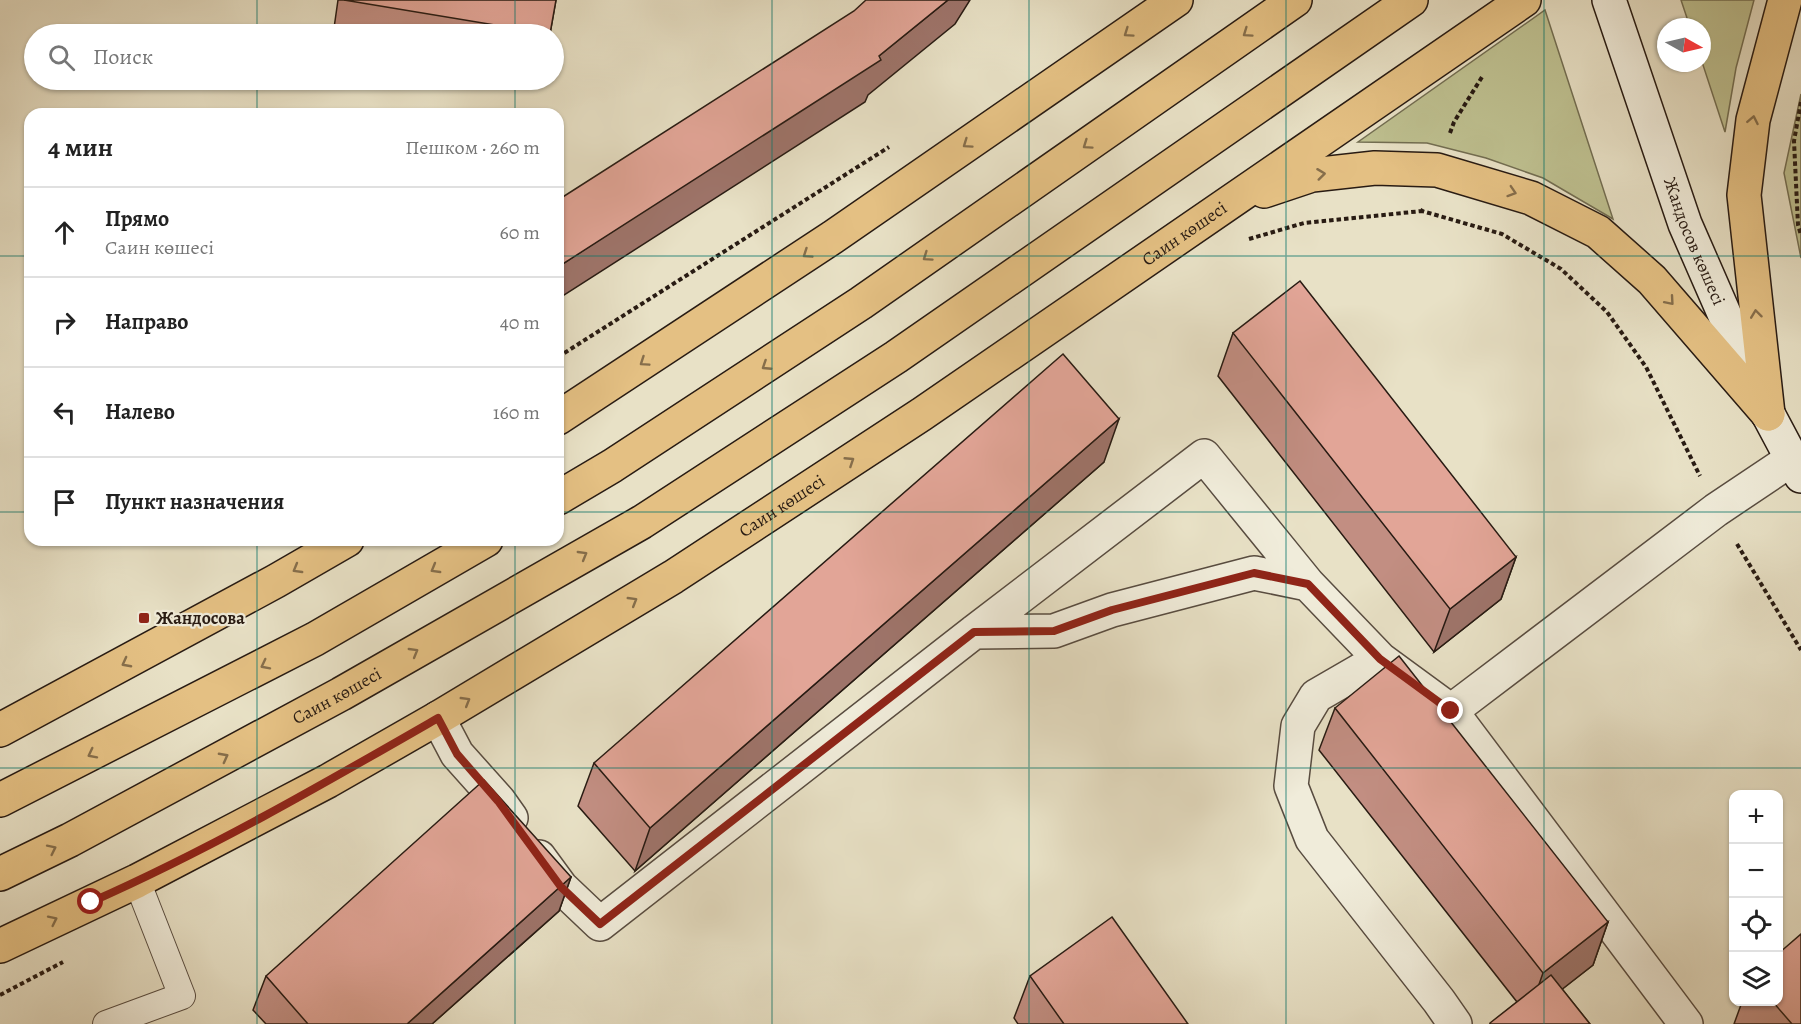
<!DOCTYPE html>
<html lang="ru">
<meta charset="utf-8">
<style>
body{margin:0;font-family:Alegreya,serif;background:#f2f2f2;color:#222}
.controls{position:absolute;right:18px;bottom:18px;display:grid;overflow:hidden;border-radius:12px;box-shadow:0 2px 4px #0004}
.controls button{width:54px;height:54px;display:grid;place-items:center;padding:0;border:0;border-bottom:2px solid #e0e0e0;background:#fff;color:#222;font:30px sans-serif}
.compass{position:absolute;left:1657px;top:18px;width:54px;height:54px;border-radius:50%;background:#fff;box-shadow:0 2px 4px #0004;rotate:98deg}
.stop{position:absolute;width:18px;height:18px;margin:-14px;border:4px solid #8f2418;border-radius:50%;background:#fff}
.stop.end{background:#8f2418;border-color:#fff;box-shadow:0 2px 6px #0008}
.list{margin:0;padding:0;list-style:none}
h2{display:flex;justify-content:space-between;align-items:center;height:78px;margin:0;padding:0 24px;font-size:26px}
h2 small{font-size:20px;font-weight:400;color:#767676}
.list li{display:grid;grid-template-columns:39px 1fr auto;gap:18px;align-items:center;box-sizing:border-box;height:90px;padding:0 24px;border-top:2px solid #e0e0e0}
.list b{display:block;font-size:22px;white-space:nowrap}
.list p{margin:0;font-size:20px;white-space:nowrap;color:#767676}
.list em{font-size:20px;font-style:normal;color:#767676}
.icon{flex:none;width:33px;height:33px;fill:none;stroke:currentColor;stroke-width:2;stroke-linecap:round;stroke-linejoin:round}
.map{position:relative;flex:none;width:1801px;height:1024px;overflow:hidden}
.search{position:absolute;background:#fff;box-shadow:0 2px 4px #0004;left:24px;top:24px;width:540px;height:66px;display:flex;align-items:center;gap:15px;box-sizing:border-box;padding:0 21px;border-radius:33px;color:#767676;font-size:22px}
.panel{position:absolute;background:#fff;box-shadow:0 2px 4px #0004;left:24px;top:108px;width:540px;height:438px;border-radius:18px}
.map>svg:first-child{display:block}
.green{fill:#bec090;stroke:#736e52;stroke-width:1.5}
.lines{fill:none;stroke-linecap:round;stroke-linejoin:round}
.lane-casing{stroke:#584c40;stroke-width:28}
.street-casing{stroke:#584c40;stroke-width:36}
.secondary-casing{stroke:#281b13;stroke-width:36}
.primary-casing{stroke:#281b13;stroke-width:36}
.path{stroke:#281b13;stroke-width:4;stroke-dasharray:4.5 3;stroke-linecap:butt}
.lane{stroke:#f0ecda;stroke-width:26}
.street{stroke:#f0ecda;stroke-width:33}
.secondary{stroke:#f0ecda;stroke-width:33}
.primary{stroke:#e4c083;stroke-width:33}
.wall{fill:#c28e82;stroke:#281b13;stroke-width:1.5}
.shaded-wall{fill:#9e746a;stroke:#281b13;stroke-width:1.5}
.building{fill:#e2a597;stroke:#281b13;stroke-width:1.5}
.oneway{stroke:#866e4b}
.route{stroke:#8f2418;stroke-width:8}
.grid{fill:none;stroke:#0f766e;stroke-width:1.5;stroke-opacity:0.55}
.poi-dot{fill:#8f2418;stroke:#f0ecda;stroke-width:2}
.labels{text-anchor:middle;stroke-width:4.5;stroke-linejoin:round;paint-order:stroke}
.street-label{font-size:18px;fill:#281b13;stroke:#f0ecda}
.poi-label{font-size:18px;font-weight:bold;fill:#281b13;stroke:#f0ecda;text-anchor:start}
</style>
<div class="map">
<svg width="1801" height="1024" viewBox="0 0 1801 1024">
<rect width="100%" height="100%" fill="#e8e1c6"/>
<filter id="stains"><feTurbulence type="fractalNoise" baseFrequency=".00333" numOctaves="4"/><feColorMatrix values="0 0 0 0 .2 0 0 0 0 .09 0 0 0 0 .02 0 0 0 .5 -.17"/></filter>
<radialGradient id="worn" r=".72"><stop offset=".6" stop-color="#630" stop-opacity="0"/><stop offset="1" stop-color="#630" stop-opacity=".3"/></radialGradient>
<!-- green -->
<path class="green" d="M1681,0H1754L1736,68L1725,132L1702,62V27H1690Z
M1545,10L1613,219L1543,178L1486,158L1427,143L1358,142Z
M1801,94V258L1784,173Z"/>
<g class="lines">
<!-- lane casing -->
<g class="lane-casing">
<path id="lane" d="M106,1024L182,996L137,881"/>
</g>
<!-- street casing -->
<g class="street-casing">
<path id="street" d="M974,632L1054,631L1112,610L1254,573L1308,584
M1380,659L1316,696L1298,726L1291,786L1312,839L1439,1001L1455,1024
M438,718L457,754L499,801L511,818
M539,857L561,887L600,924L974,632L1204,456L1308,584L1380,659L1451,711
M1686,1024L1451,711L1716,510L1792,459"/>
</g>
<!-- secondary casing -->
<g class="secondary-casing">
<g id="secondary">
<path id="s1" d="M1609,0L1685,224L1768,414L1801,476"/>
</g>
</g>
<!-- primary casing -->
<g class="primary-casing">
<g id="primary">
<path d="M1264,191L1312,175L1375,168L1437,170L1531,198L1598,232L1652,280L1768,414"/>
<path d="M1768,414L1744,195L1753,120L1785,0"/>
<path d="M558,418L833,237L1176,0"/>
<path d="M558,498L612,466L861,303L1295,0"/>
<path d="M0,730L276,581L347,540"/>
<path d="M0,800L315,639L486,540"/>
<path id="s2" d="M0,874L70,840L341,694L642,522L896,357L1411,0"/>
<path id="s3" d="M0,946L137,881L328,781L438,718L673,577L922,414L1524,0"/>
</g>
</g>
<!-- path -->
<path class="path" d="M1801,102L1794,141L1798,225L1801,235
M1450,133L1454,122L1482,77
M1423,209L1422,211L1502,234L1561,269L1607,312L1646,367L1700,476
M1249,239L1304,223L1422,211
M558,357L889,147
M1737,544L1801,650
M0,995L63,962"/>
<!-- lane -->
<use href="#lane" class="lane"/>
<!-- street -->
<use href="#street" class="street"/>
<!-- secondary -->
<use href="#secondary" class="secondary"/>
<!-- primary -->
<use href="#primary" class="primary"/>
</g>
<!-- wall -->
<path class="wall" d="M338,0H556L550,34H376L334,28Z
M1233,333L1516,557L1501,599L1434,652L1218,376Z
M1104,462L635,871L578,806L594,763Z
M1335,708L1608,922L1593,965L1562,989L1590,1024H1490L1517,1002L1319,750Z
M571,877L559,911L432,1024H266L253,1010L266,976Z
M1030,976L1188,1024H1018L1014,1018Z
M1742,1002H1779L1801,1024H1734Z"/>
<!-- shaded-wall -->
<path class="shaded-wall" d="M948,0H970L955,24L868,95L865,102L558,299V267L879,56Z
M1119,419L1104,462L635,871L650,828Z
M1516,557L1501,599L1434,652L1450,609Z
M571,877L559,911L432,1024H407Z
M1608,922L1593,965L1528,1016L1543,973Z"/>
<!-- building -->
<path class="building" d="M344,0H556L550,34Z
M866,0H948L879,56L881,60L558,267V200L854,11Z
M1300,281L1516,557L1450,609L1233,333Z
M1063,354L1119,419L650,828L594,763Z
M1399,656L1608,922L1543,973L1335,708Z
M484,780L571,877L407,1024H308L266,976Z
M1112,917L1188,1024H1064L1030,976Z
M1801,934V1024H1792L1773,1002H1779V953Z
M1551,975L1590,1024H1490V1023Z"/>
<!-- one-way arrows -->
<defs><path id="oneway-chevron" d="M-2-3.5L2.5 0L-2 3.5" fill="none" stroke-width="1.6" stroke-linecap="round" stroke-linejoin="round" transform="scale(1.5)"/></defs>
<g class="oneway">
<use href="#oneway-chevron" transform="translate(1128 33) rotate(145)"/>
<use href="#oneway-chevron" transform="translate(1247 33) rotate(145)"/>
<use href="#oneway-chevron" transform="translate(1753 120) rotate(-79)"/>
<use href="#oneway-chevron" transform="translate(967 144) rotate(145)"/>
<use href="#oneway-chevron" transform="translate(1087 145) rotate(145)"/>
<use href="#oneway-chevron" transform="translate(1321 174) rotate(-7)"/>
<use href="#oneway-chevron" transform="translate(1512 192) rotate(18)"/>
<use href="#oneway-chevron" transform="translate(807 254) rotate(146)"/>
<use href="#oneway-chevron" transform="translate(927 257) rotate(145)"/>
<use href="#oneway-chevron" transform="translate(1670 301) rotate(49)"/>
<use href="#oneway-chevron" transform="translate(1756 314) rotate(-97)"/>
<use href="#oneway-chevron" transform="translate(644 362) rotate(146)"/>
<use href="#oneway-chevron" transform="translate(766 366) rotate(147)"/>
<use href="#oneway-chevron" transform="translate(850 461) rotate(-33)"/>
<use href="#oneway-chevron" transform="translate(583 555) rotate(-30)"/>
<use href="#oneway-chevron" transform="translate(297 569) rotate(150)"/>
<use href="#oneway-chevron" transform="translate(435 569) rotate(150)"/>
<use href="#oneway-chevron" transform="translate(633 601) rotate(-31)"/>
<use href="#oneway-chevron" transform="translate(414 652) rotate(-30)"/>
<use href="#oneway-chevron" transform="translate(126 663) rotate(152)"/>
<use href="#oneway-chevron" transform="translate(265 665) rotate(153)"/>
<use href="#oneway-chevron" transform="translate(466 701) rotate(-31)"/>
<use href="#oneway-chevron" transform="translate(92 754) rotate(153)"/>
<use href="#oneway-chevron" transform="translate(224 757) rotate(-28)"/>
<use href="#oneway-chevron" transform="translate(52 849) rotate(-26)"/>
<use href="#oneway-chevron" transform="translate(53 920) rotate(-26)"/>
</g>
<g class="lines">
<!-- route -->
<path class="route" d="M91,902C211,849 325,783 438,718L457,754L498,801L561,887L600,924L974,632L1054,631L1112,610L1254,573L1308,584L1380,659L1451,711"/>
</g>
<!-- grid -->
<path class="grid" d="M257,0V34M515,0V34M772,0V1024M1029,0V1024M1286,0V1024M1544,0V1024M257,80V114M515,80V114M0,256H30M558,256H1801M0,512H30M558,512H1801M257,540V1024M515,540V1024M0,768H1801"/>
<!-- markers -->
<rect class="poi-dot" x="138" y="612" width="12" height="12" rx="3"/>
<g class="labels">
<!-- street labels -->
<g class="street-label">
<text dy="6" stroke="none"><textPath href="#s3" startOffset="1384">Саин көшесі</textPath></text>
<text dy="6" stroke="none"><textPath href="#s1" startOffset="256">Жандосов көшесі</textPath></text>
<text dy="6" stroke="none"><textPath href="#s3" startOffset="898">Саин көшесі</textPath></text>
<text dy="6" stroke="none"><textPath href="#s2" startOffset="381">Саин көшесі</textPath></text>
</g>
<!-- poi labels -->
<g class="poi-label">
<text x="156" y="624">Жандосова</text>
</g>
</g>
<rect width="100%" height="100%" filter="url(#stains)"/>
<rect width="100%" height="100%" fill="url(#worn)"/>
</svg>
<div class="controls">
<button>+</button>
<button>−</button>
<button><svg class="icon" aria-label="locate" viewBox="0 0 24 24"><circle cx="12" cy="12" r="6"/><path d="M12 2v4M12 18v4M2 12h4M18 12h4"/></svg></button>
<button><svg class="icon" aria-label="layers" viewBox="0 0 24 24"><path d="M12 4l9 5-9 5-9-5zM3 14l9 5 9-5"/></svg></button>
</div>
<svg class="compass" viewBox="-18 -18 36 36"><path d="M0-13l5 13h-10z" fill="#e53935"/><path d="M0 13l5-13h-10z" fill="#767676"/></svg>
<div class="stop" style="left:91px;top:902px"></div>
<div class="stop end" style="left:1451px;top:711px"></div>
<div class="search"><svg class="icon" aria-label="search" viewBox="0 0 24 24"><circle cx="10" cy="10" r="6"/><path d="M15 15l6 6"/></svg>Поиск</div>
<section class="panel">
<h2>4 мин<small>Пешком · 260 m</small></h2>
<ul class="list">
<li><svg class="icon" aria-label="ahead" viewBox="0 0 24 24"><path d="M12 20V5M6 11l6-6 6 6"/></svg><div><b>Прямо</b><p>Саин көшесі</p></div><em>60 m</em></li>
<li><svg class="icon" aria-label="right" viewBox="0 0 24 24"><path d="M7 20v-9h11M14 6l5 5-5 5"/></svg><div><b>Направо</b></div><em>40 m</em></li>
<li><svg class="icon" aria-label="left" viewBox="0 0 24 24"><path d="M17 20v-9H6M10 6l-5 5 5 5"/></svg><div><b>Налево</b></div><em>160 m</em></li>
<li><svg class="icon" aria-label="arrive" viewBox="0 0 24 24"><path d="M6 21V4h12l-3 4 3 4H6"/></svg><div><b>Пункт назначения</b></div></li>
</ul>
</section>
</div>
